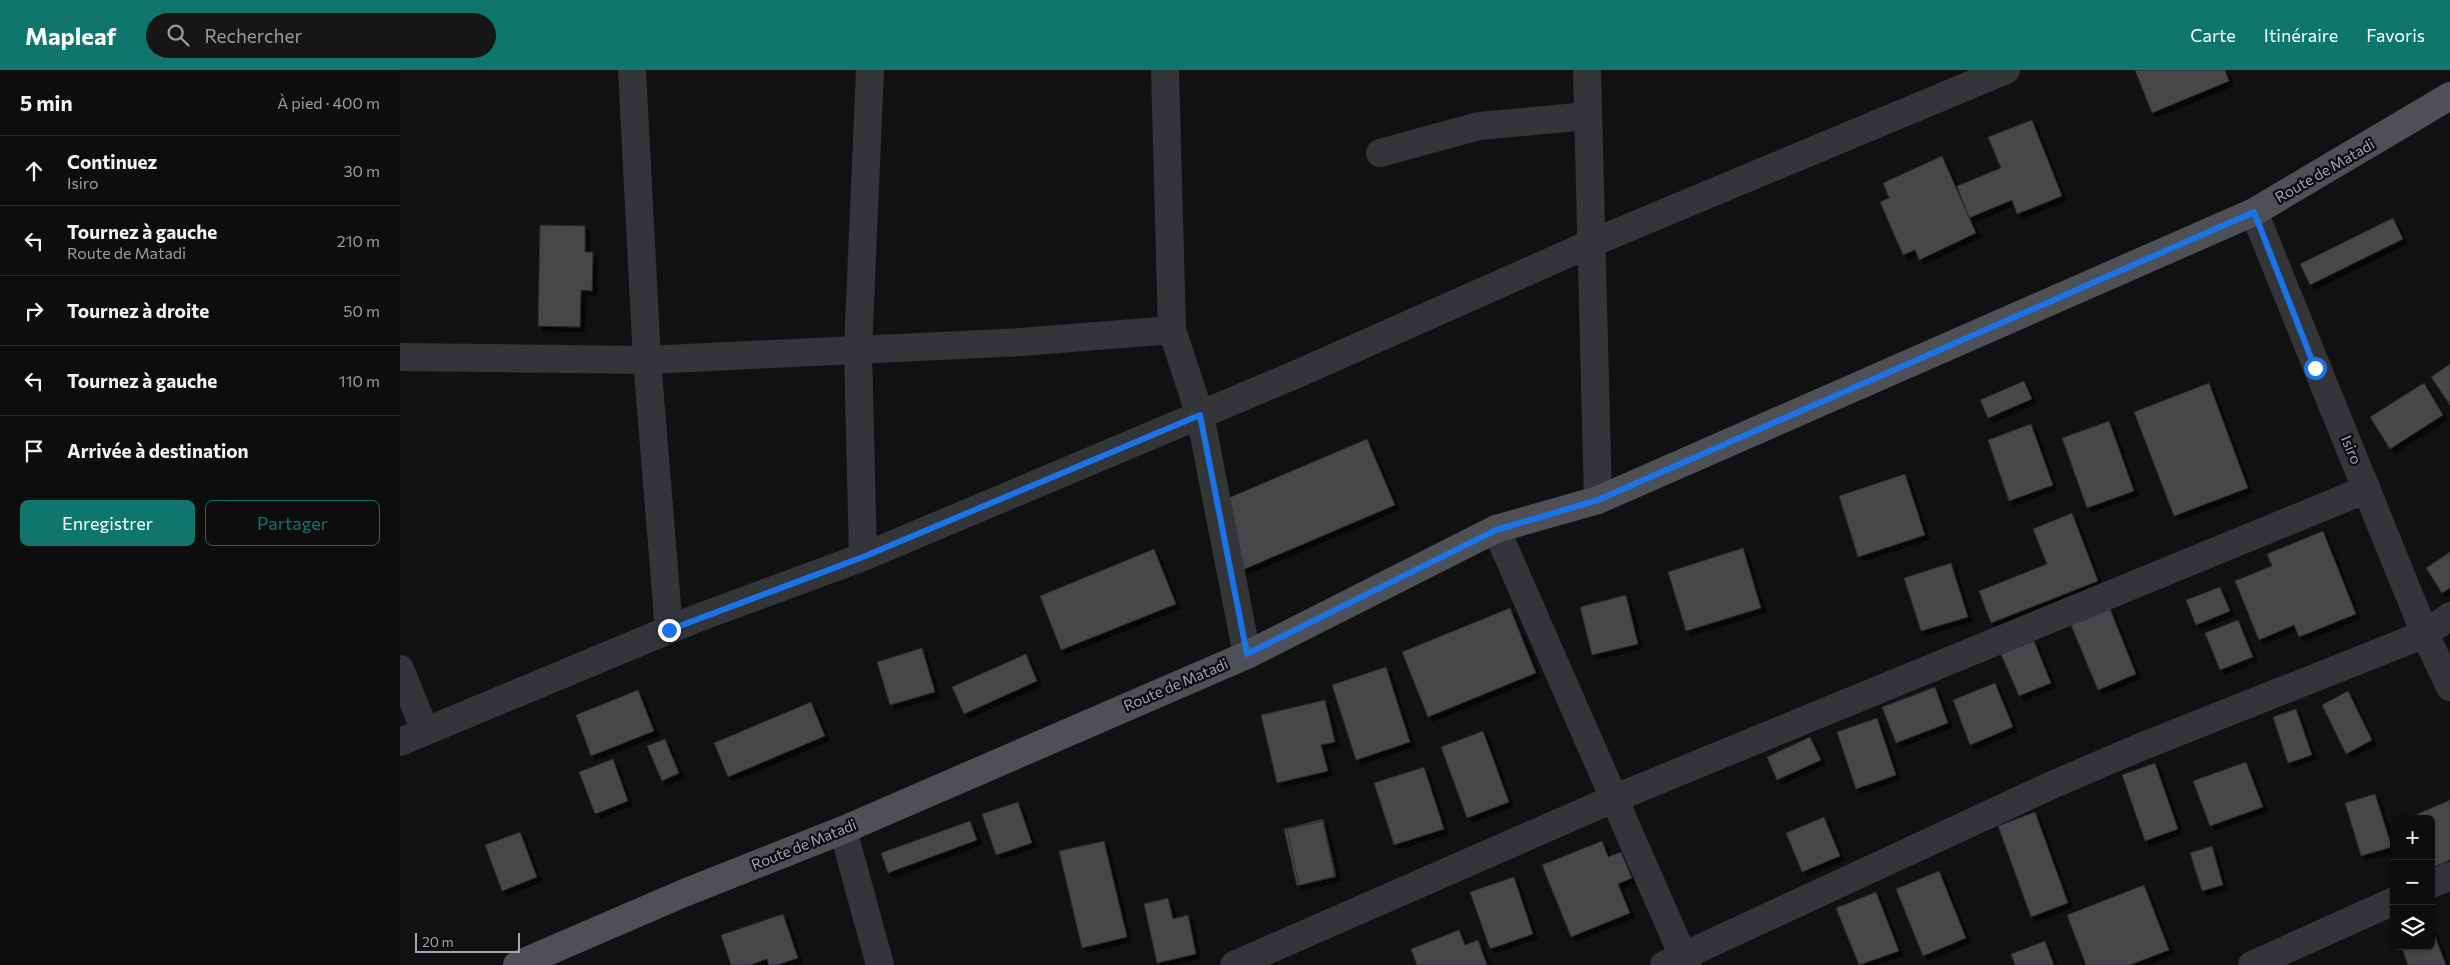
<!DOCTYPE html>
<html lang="fr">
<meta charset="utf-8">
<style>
body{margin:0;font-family:Commissioner,sans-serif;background:#161617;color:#f1f3f6}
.controls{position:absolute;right:15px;bottom:15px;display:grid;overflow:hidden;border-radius:8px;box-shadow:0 1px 4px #0004}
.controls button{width:45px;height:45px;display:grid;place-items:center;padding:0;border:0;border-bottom:1px solid #2d2d2e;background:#0d0d0e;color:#f1f3f6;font:25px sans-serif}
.scale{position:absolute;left:15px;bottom:12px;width:105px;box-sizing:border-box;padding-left:5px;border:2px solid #a4a7b2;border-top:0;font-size:14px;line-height:18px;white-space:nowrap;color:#a4a7b2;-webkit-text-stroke:4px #0c0c0d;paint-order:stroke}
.stop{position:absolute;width:15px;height:15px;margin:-11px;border:4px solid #1a73e8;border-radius:50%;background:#fff}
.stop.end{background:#1a73e8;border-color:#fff;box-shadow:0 1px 5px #0008}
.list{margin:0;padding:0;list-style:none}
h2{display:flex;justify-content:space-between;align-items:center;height:65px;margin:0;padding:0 20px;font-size:21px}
h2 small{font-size:16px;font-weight:400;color:#9a9c9e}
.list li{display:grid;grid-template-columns:32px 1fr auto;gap:15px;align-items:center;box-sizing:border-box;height:70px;padding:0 20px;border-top:1px solid #2d2d2e}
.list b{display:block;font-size:19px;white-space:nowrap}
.list p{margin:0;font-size:16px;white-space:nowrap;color:#9a9c9e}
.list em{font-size:16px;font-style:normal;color:#9a9c9e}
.actions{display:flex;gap:10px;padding:15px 20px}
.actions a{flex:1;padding:11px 0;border:1px solid #0f766e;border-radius:8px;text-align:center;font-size:18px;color:#0f766e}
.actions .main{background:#0f766e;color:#fff}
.icon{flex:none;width:28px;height:28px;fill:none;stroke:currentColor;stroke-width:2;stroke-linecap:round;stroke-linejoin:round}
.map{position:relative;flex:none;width:2050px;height:895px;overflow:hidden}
header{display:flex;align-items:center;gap:30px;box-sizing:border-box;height:70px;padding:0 25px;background:#0f766e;color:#fff}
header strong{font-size:24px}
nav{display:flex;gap:28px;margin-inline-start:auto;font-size:18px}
.search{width:350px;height:45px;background:#161617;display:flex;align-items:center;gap:12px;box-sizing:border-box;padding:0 18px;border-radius:28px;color:#9a9c9e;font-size:19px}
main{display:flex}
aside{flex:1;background:#0d0d0e}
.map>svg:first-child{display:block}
.building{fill:#45464a;stroke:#2b2b2e;filter:url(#shadow)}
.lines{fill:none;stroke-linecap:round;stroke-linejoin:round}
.street{stroke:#343539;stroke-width:28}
.primary{stroke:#4f5056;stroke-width:28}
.route{stroke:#1a73e8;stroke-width:6}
.labels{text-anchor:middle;stroke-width:4.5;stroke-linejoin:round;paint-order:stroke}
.street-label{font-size:15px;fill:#a4a7b2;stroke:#0c0c0d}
</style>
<header>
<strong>Mapleaf</strong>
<div class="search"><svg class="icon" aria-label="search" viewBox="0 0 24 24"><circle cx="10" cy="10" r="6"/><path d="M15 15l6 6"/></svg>Rechercher</div>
<nav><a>Carte</a><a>Itinéraire</a><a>Favoris</a></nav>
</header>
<main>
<aside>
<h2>5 min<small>À pied · 400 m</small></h2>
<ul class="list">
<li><svg class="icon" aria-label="ahead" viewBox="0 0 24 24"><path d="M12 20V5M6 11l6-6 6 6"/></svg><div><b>Continuez</b><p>Isiro</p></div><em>30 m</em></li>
<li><svg class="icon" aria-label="left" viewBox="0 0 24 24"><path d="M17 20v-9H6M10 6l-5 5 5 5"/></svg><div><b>Tournez à gauche</b><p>Route de Matadi</p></div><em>210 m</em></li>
<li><svg class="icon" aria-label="right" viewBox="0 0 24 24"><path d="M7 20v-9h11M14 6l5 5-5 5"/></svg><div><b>Tournez à droite</b></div><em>50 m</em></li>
<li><svg class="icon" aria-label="left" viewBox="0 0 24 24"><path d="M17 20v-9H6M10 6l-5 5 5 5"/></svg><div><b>Tournez à gauche</b></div><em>110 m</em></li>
<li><svg class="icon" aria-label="arrive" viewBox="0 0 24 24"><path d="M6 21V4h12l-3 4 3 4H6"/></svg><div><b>Arrivée à destination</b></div></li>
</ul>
<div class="actions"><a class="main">Enregistrer</a><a>Partager</a></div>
</aside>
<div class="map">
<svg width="2050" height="895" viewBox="0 0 2050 895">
<defs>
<filter id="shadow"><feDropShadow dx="4.5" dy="4.5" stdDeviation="0" flood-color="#0009"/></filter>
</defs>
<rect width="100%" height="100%" fill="#111112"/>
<!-- building -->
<path class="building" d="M1735,0H1825L1829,11L1752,43Z
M1632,50L1662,126L1617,144L1612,130L1569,148L1557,116L1601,98L1588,67Z
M1542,86L1576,163L1519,190L1515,180L1503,185L1480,132L1489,128L1483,113Z
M1993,148L2003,169L1910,215L1900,194Z
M140,155L185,156V182H193L192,221L181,220L180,257L138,256Z
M2050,294V335L2031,307Z
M1624,311L1632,329L1588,348L1580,330Z
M1809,313L1848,418L1774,446L1734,342Z
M2024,313L2043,345L1990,379L1970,347Z
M1709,351L1734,421L1687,438L1662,368Z
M1631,354L1653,415L1609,431L1588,370Z
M967,369L995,435L840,501L812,435Z
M1505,404L1525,465L1458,487L1439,426Z
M1672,443L1698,511L1591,553L1579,521L1647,494L1633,459Z
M1923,461L1956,544L1899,567L1894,555L1859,570L1835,511L1872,496L1867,484Z
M1343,478L1361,538L1286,561L1268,502Z
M754,479L776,534L661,580L640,526Z
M2050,482V518L2042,523L2026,498Z
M1551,493L1568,547L1521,561L1504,508Z
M1820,517L1830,541L1796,555L1786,530Z
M1226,525L1238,574L1192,585L1180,537Z
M1110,538L1136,603L1028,647L1002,582Z
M1710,539L1736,604L1698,620L1671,555Z
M1838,550L1853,587L1820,600L1805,563Z
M1634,571L1651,613L1619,626L1601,584Z
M522,578L535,622L490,635L477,592Z
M626,584L637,611L564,644L552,617Z
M986,597L1010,672L956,690L932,615Z
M1595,613L1613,657L1570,675L1553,630Z
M1535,617L1548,653L1496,673L1482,637Z
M238,620L254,661L191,686L176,645Z
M1948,621L1972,670L1946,684L1922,635Z
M925,630L935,672L921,675L928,701L877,713L861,645Z
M411,632L425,666L328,707L314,673Z
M1896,639L1912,685L1888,693L1873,647Z
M1477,648L1496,705L1456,719L1437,662Z
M1083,661L1109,732L1067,748L1041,677Z
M1410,667L1421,690L1377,710L1367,687Z
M265,669L279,703L262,711L247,676Z
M213,689L228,731L195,744L179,702Z
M1846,692L1863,737L1810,756L1793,711Z
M1755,693L1778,759L1745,771L1722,705Z
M1024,697L1044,759L994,775L974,713Z
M1975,724L1992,777L1961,786L1945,733Z
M2050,730V790L2031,798V749H2006Z
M618,732L632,773L596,785L582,744Z
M1635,742L1668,833L1631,847L1598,756Z
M1424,747L1440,786L1402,802L1386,763Z
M923,749L936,806L897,816L884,759Z
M570,751L577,770L488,803L481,783Z
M923,751L935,807L899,815L887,759Z
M120,762L137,807L102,821L85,775Z
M704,771L727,867L682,878L659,781Z
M1202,771L1208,787L1221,782L1232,808L1218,814L1230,843L1171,867L1142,795Z
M1812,776L1823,815L1802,821L1790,783Z
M1539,801L1566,868L1523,886L1496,819Z
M1114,807L1133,864L1090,879L1070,822Z
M1744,815L1769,880L1730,895H1686L1667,845Z
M1476,822L1499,881L1459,895L1436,838Z
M768,828L773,849L788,845L796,884L757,893L744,834Z
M383,844L398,888L377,895H369L367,889L350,895H331L321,865Z
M2031,856L2046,895H2008L2001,876H2031Z
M1059,860L1065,875L1078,870L1087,895H1017L1011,879Z
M1645,871L1654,895H1615L1611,884Z"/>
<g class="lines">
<!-- street -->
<path class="street" d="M232,0L247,290L269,560
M765,0L772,260L800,345L847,585
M1187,0L1198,430
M980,83L1079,56L1188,46
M1854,142L2025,564L2050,617
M0,287L247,290L621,272L772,260
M1096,459L1287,895
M463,487L458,280L470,0
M0,599L25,661
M0,672L295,549L463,487L897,304L1192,173L1606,0
M443,760L480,895
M2031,814L2050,806
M834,895L1213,729L1967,419
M1264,895L1652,715L1738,678L2025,564L2050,546
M1852,895L1994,831"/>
<!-- primary -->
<path class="primary" d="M117,895L284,823L443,760L847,585L1096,459L1198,430L1854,142L2050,26"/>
</g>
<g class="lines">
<!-- route -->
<path class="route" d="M269,560L463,487L800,345L847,584L1096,460L1198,430L1854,142L1915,298"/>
</g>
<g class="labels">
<!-- street labels -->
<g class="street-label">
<text transform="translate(1925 101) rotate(-30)" y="5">Route de Matadi</text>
<text transform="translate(1951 380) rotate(67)" y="5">Isiro</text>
<text transform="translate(776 615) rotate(-23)" y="5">Route de Matadi</text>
<text transform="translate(404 775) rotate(-22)" y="5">Route de Matadi</text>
</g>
</g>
</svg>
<div class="controls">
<button>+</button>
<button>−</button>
<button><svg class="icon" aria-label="layers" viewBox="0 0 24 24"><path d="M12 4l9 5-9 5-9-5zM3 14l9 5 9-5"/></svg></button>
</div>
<div class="scale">20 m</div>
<div class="stop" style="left:1915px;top:298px"></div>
<div class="stop end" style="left:269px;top:560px"></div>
</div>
</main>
